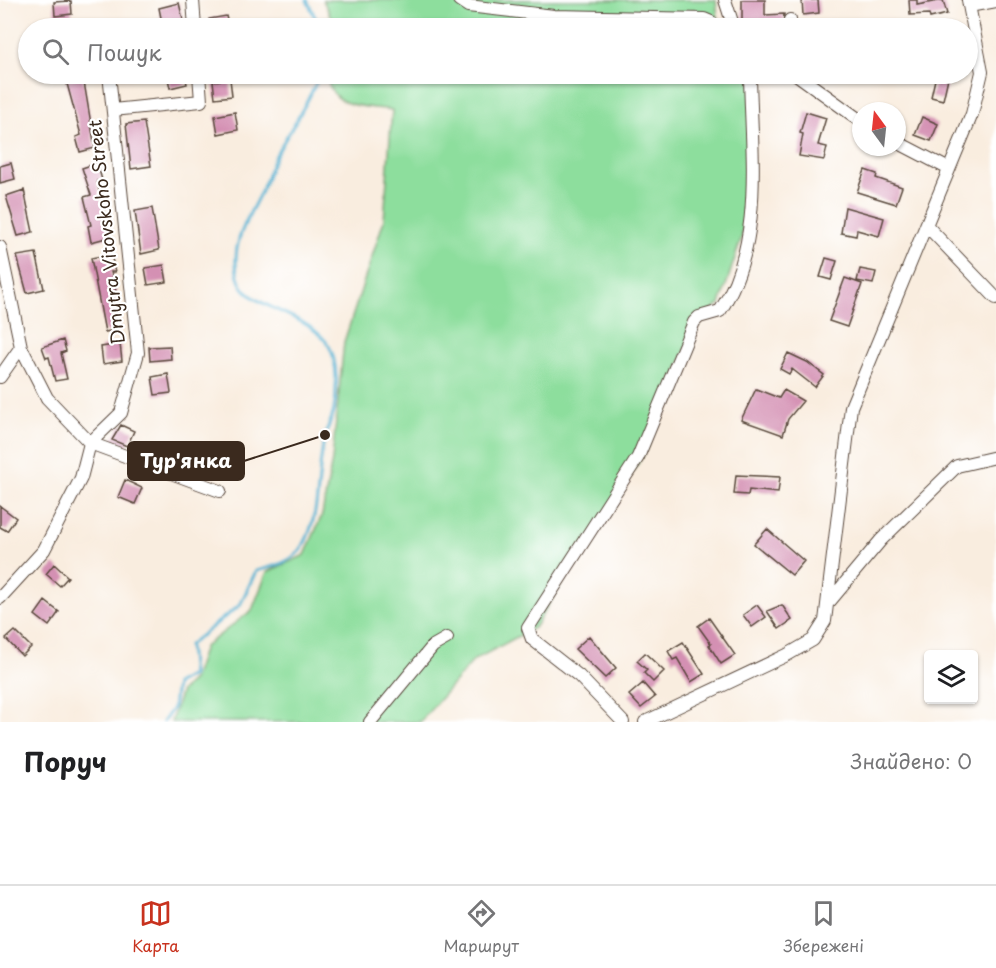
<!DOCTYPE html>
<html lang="uk">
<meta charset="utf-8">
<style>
body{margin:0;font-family:"Playpen Sans",sans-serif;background:#f6f6f6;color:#202124}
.controls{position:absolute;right:18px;bottom:18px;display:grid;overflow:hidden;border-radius:6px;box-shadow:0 2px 4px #0004}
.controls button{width:54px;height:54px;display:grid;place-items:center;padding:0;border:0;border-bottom:2px solid #e0e0e0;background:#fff;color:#202124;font:30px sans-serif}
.compass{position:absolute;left:852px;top:102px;width:54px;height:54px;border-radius:50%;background:#fff;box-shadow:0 2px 4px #0004;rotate:345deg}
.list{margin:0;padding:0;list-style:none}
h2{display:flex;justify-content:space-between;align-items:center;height:78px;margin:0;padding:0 24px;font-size:26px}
h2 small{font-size:20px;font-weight:400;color:#757577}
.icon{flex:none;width:33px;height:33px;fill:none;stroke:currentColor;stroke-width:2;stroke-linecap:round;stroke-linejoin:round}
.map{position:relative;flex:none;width:996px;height:722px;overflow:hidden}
.search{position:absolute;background:#fff;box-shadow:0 2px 4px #0004;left:18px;right:18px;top:18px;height:66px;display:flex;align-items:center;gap:15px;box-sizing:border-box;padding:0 21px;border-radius:33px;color:#757577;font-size:22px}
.sheet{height:162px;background:#fff}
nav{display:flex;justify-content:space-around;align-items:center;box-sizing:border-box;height:84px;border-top:2px solid #e0e0e0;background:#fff;font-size:16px;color:#757577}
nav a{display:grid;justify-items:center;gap:3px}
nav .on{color:#c8321e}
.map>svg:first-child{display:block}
.green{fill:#8dde9d;stroke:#64845e;stroke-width:1.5}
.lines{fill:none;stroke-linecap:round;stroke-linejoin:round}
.stream{stroke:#56b4d4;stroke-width:3}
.building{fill:#d490b3}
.minor-casing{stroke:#58473b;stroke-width:14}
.minor{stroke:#fff;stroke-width:12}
.labels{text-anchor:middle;stroke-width:4.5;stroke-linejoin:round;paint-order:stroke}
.street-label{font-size:18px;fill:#3b2a1e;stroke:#fff}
.leader{fill:none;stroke:#3b2a1e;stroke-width:2}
.callout-dot{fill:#3b2a1e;stroke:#fff;stroke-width:2}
.callout{fill:#3b2a1e;stroke:#3b2a1e;stroke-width:2}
.callout-label{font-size:20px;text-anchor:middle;font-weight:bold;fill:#fff}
</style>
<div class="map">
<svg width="996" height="722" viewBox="0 0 996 722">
<rect width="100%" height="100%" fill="#fff"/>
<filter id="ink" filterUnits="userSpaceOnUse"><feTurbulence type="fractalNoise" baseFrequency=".0167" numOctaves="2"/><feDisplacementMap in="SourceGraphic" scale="12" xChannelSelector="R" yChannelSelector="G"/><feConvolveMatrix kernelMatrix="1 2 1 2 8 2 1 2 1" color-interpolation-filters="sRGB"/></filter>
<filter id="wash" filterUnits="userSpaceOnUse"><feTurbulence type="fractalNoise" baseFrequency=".008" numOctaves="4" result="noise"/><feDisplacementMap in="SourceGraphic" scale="24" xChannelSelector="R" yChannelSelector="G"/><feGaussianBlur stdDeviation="1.35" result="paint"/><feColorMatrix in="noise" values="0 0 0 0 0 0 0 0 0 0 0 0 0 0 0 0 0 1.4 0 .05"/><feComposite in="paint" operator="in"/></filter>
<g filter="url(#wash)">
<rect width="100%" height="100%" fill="#f9eddf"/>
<!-- green -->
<path class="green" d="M323,0H716L719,28H336Z
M326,74H752L751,136L742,236L720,304L697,321L644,454L534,628L474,660L420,722H171L181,691L193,680L204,647L252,610L267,572L305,555L322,515L332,460L344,342L384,220L392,110C363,105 332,111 326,74Z"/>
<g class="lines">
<!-- stream -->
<path class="stream" d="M307,0L320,28
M163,722L173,708L176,684L192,675L189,645L240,605L256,571C272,567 294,562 303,546C322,512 316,472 325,435C328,426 333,418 334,409C337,393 338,361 329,346C308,311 246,310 238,277C229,242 250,216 263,187C268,178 269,167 275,157C290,129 308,104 320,74"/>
</g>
<g id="blocks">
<!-- building -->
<path class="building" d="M742,0H765V15L784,14L783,28H742Z
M802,0H818L819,13L803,15Z
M909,0H917V5L943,0L947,14L930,18L929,14L910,15Z
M71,1L72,14L55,16L54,2Z
M179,3L184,24L163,28L159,8Z
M226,16L229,28H210L209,19Z
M167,74H185L187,84L170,88Z
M936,75L948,78L943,100L931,97Z
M83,76L95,148L80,152L76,137L81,135L66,80Z
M230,79L232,96L215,98L213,81Z
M235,112L238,130L218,134L215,116Z
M806,112L826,118L818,145L827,147L824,160L799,156L803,134L800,133Z
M922,117L938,124L931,141L915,135Z
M144,122L151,166L131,169L126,124Z
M11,163L15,179L0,183V166Z
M97,163L102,180L97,181L110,237L91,242L88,226L91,225L84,197L91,195L82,168Z
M865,170L877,174L876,178L902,187L896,204L857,192Z
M24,190L33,232L18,236L6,196Z
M845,207L884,218L879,236L857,230L856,236L841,233Z
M152,208L159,250L141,254L135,211Z
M36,253L44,289L27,293L17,256Z
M111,254L115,272H111L118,299L114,300L120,329L105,332L91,258Z
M826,258L837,261L831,280L820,277Z
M164,265L167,282L148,285L145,268Z
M860,269L876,272L873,284L857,281Z
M845,278L862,284L847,327L829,321Z
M63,340L66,351L61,353L67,379L55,381L49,357L46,358L42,347Z
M120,344L122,361L103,364L101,347Z
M170,346L171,359L150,361L149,347Z
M788,353L807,362L824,375L815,387L792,369L789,374L780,369Z
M168,374L171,393L155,395L152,377Z
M756,389L779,398L784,390L803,401L788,419L783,435L741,420Z
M121,425L134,431L127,446L112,440Z
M736,475L780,477L778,493L749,490L748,495L734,494Z
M125,480L142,488L135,504L118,497Z
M0,506L16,518L7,531L0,527Z
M767,529L804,561L792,575L754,544Z
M54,564L68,577L60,586L46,574Z
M45,601L59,612L49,626L35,615Z
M757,605L766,617L752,627L743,615Z
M782,605L792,620L779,629L767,611Z
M709,618L735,655L721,664L709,645L711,644L698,626Z
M15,631L31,647L22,656L6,639Z
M589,636L616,668L605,678L575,649Z
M683,642L704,674L691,682L677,658L673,660L668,651Z
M645,653L664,671L653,682L644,673L647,670L637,661Z
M643,683L655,697L641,708L629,695Z"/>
</g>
</g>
<g filter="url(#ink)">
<use href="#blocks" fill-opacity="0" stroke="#58473b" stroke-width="1.5"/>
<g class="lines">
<!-- minor casing -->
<g class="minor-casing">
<path id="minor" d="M193,0L195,28
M459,0L468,6L554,16L704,19L711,22L714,28
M725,0L734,28
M969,6L996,1
M790,20L791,28
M103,28H104
M796,74L861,121
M113,110L201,101L199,74
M897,142L949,169
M926,225L996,298
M0,247L21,347L47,398L90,443L220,491
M0,377L21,347
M90,443L121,413L138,353L109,74
M0,598L44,550L81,478L90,443
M830,601L881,540L957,466L996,457
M370,722L433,646L447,638
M623,722L579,676L532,639L528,628L638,457L694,322L699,317L720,311C765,243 751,152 750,74
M645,722L787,655L813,640L825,621L851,407L972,114L982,72L968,0"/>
</g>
<!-- minor -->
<use href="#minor" class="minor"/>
</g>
</g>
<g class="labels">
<!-- street labels -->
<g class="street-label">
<text transform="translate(107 232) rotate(-96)" y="6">Dmytra Vitovskoho Street</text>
</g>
</g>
<!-- callouts -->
<path class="leader" d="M325 435L244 461"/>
<circle class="callout-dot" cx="325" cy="435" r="6"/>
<rect class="callout" x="128" y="442" width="116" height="38" rx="6"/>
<g class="callout-label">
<text x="186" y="468">Тур'янка</text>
</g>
</svg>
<div class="controls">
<button><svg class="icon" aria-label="layers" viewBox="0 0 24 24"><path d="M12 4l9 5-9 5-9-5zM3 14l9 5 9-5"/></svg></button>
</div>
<svg class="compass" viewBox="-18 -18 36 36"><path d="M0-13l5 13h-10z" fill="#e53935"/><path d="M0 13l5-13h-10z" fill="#757577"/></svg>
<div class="search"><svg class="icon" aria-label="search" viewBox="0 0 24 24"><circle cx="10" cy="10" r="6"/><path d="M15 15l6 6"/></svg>Пошук</div>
</div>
<section class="sheet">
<h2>Поруч<small>Знайдено: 0</small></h2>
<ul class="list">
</ul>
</section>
<nav>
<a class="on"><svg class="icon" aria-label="map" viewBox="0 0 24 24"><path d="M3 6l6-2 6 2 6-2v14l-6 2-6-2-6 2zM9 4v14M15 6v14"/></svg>Карта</a>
<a><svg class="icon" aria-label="directions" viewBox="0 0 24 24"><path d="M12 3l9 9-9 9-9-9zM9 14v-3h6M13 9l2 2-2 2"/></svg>Маршрут</a>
<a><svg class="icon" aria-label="saved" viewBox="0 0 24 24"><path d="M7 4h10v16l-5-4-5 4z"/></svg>Збережені</a>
</nav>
